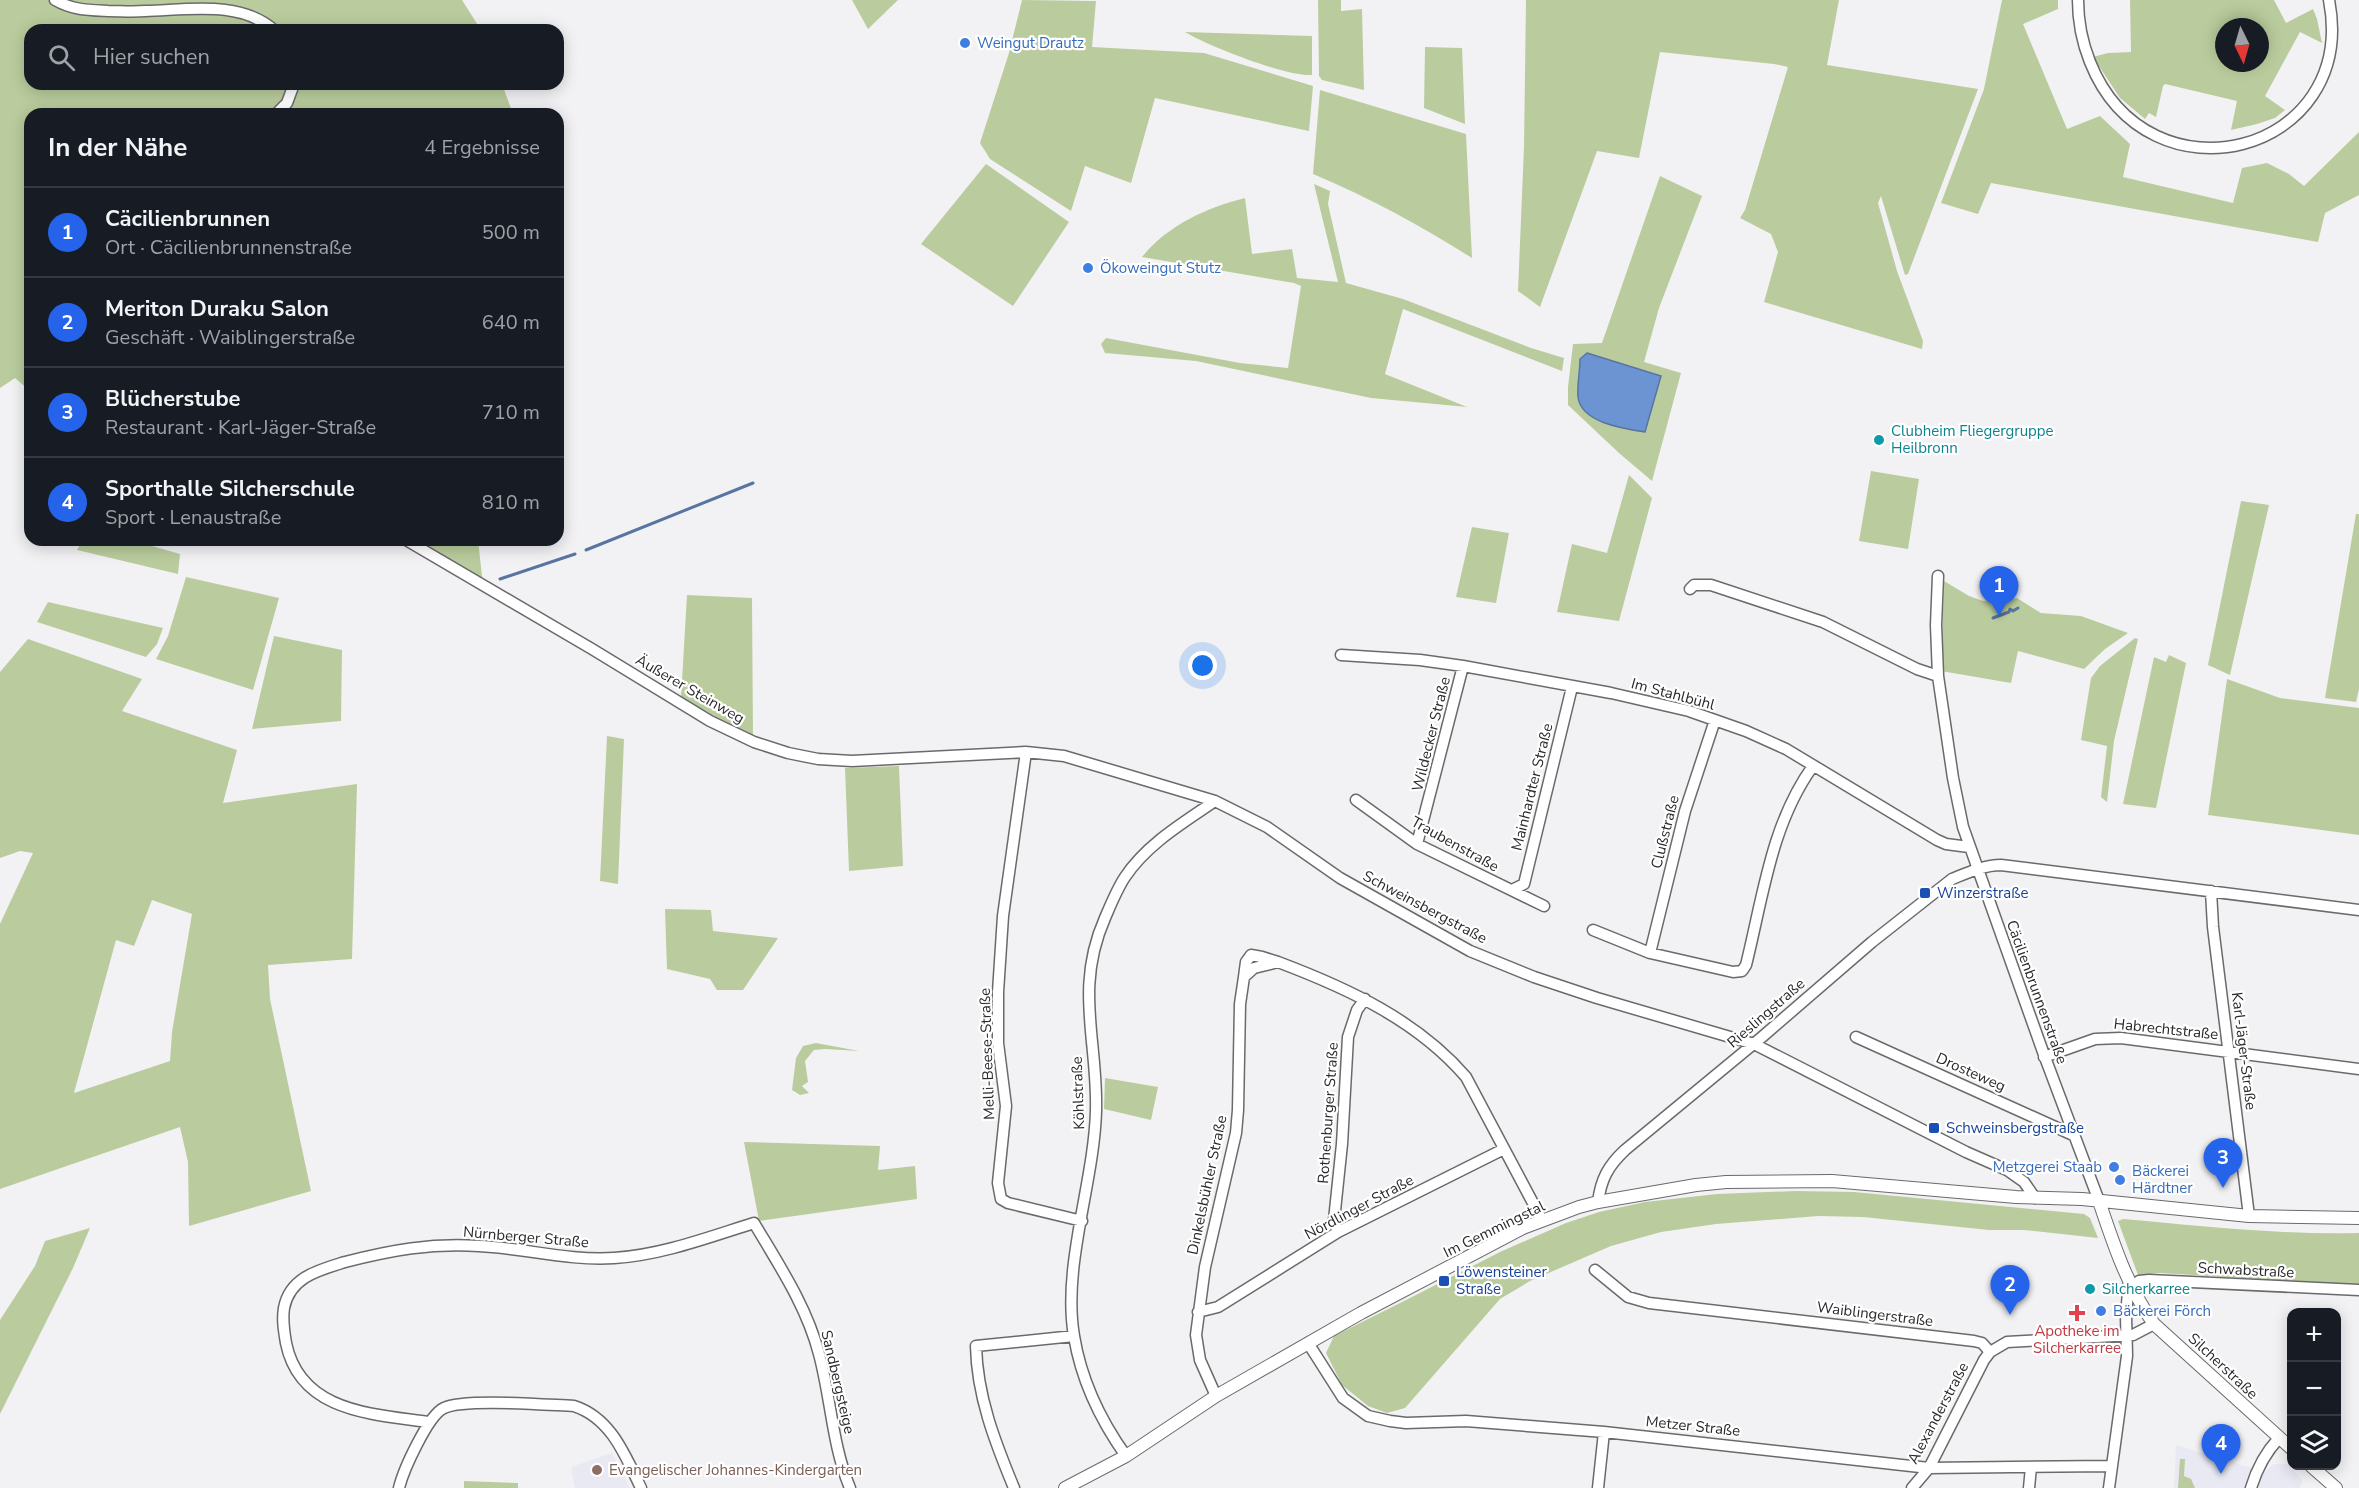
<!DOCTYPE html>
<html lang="de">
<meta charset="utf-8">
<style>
body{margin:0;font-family:"Nunito Sans",sans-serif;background:#242831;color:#f1f3f6}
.controls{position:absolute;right:18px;bottom:18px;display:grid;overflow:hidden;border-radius:12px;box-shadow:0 3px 15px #0003}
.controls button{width:54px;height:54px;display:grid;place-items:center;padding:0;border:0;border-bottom:2px solid #363941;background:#171b24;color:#f1f3f6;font:30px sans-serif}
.compass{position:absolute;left:2215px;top:18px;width:54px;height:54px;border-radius:50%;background:#171b24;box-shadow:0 3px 15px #0003;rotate:175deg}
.you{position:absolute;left:1203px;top:666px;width:21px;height:21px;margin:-15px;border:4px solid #fff;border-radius:50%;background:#1a73e8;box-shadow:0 0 0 9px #1a73e833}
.badge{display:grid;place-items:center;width:39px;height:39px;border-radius:50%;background:#2563eb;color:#fff;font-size:20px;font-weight:700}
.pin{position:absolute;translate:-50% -50px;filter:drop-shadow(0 2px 3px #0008)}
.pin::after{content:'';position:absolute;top:32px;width:21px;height:18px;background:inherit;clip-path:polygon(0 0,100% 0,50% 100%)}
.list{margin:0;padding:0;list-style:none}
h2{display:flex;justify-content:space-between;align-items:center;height:78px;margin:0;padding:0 24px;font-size:26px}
h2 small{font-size:20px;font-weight:400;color:#9ea1a6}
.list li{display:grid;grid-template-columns:39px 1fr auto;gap:18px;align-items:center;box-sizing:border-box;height:90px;padding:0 24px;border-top:2px solid #363941}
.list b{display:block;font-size:22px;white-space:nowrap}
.list p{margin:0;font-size:20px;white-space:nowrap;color:#9ea1a6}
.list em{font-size:20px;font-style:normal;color:#9ea1a6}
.icon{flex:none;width:33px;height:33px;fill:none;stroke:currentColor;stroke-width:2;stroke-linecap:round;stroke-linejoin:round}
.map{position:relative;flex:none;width:2359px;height:1488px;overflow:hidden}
.search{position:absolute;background:#171b24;box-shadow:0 3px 15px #0003;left:24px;top:24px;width:540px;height:66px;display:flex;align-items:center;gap:15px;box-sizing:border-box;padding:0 21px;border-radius:18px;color:#9ea1a6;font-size:22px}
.panel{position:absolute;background:#171b24;box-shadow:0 3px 15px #0003;left:24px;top:108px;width:540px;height:438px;border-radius:18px}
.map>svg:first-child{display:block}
.built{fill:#e9e9f4}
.green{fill:#bacc9d;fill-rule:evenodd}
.water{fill:#6c94d2;stroke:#5874a0;stroke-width:1.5}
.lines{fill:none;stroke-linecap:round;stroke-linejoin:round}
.stream{stroke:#5874a0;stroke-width:3}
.minor-casing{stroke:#6a6a6d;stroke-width:13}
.tertiary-casing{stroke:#6a6a6d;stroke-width:14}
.minor{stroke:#fff;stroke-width:10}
.tertiary{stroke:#fff;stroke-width:12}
.shop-dot{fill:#3f7fe0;stroke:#fff;stroke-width:2}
.culture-dot{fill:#0f9aa8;stroke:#fff;stroke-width:2}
.transit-dot{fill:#1a4fb4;stroke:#fff;stroke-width:2}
.health-dot{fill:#e0444e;stroke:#fff;stroke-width:2}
.education-dot{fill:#8d6e63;stroke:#fff;stroke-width:2}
.labels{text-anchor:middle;stroke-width:4.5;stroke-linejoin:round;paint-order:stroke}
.shop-label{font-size:15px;fill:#366cbe;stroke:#fff;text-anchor:start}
.culture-label{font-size:15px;fill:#0d838f;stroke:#fff;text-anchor:start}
.street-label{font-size:15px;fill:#2a2a2c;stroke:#fff}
.transit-label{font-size:15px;fill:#164399;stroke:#fff;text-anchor:start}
.health-label{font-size:15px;fill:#be3a42;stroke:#fff}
.education-label{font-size:15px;fill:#785e54;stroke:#fff;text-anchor:start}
</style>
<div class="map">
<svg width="2359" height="1488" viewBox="0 0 2359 1488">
<rect width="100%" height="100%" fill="#f2f2f5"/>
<!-- built -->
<path class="built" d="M2176,1445L2265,1472L2273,1464H2288L2302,1480L2300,1488H2174Z
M612,1453L630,1488H575L571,1467Z"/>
<!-- green -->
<path class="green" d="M0,0H462L481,30H30V84H502L513,114H30V391L15,378L0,388Z
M852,0H898L868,29Z
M1022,0L1096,1L1092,47L1204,53L1313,86L1309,131L1155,98L1131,183L1085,166L1071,211L990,159L980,143L1009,53Z
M1318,0H1341V11L1362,9L1364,90L1322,80L1319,76Z
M1526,0H1839L1827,65L1978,89L1908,274L1905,275L1881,196L1878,203L1897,271L1923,341L1922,349L1764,302L1778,252L1771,234L1740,218L1745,210L1788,67L1774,64L1660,52L1639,158L1597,151L1540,307L1518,291L1524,147Z
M2002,0H2058V9L2023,24L2067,129L2100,116L2130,144L2123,177L2233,203L2242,168L2267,163L2289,174L2304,186L2359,132V195L2325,213L2318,242L1991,183L1978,214L1941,203L1984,89Z
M2130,0H2274L2286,23L2313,9L2317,19L2322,43L2300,32L2265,96L2285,110L2275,118L2257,124L2231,130L2237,101L2165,84L2163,86L2156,117L2149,113L2145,119L2120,98L2093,57L2108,53L2131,52ZM2224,27H2260V63H2224Z
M1185,32L1312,36V75C1287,77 1208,46 1185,32Z
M1425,47L1462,48L1465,124L1424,108Z
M1320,90L1466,134L1472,258C1421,226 1370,198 1313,174Z
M986,164L1069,222L1013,306L921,244Z
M1660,176L1702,196L1659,308L1644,362L1681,373L1652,481L1619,453L1568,405V387L1573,344L1602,343Z
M1314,184L1330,191L1328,204L1346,283L1403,299L1531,348L1564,358L1562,371L1403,309L1385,374L1467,407L1371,398L1196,361L1105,353L1101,344L1106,338L1240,363L1288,368L1301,286L1294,283L1142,257C1168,225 1206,208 1245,198L1252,254L1292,249L1297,278L1338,282Z
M1871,471L1919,479L1908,549L1859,541Z
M1629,475L1652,498L1619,621L1557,612L1572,544L1607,553Z
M2241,501L2269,505L2230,675L2208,665Z
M2356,514H2359V689L2356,702L2325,698Z
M1472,527L1509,533L1496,603L1456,597Z
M83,540H131L180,554L178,574L77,550Z
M412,540H478L483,585Z
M186,577L279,598L253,690L156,659L168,636Z
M1944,581L1969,596L1983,601L2017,598L2041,613L2081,616L2128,633L2105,649L2084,669L2018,651L2011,683L1941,671Z
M687,595L752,598L753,738L681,697Z
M48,602L163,628L157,644L146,657L37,622Z
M274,636L342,650L341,721L252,729Z
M2135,638L2138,639L2114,741L2107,802L2101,797L2107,746L2081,740L2091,678L2100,666Z
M28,639L142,679L122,711L237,750L223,803L357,784L352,959L268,965L270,999L311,1191L189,1226L188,1162L180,1127L0,1189V924L33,853L20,851L0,858V672ZM152,900L192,914L172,1032L170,1061L74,1093L116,940L134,946Z
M2169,655L2186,663L2156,808L2123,804L2154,657L2166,662Z
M2227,679L2280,698L2359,708V835L2208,815Z
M607,736L624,739L618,884L600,881Z
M899,766L903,866L849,871L845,768Z
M665,909L711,910L713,931L778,938L743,990H717L710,979L667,969Z
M816,1043L859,1051L825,1049L814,1050L805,1061L808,1082L802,1086L809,1093L800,1095L792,1090L796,1058L803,1046Z
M1105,1078L1158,1087L1151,1120L1104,1109Z
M744,1142L880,1146L878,1170L915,1166L917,1199L759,1221Z
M1796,1191L1854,1192L2084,1214L2090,1218L2098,1238L2024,1230H1989L1863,1217L1818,1216L1716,1224L1661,1232L1611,1246L1530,1281L1500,1299L1405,1408L1387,1413L1368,1406L1342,1385L1326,1353L1334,1336L1410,1298L1500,1252L1566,1223L1599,1212L1645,1202L1717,1194Z
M2123,1219C2202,1226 2280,1235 2359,1233V1285L2160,1273L2138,1275L2118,1221Z
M90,1228L73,1268L0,1414V1320L35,1266L45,1241Z
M2180,1459H2185L2184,1476L2191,1479L2195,1488H2178Z
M464,1481L518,1483V1488H464Z"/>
<!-- water -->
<path class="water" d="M1587,353L1661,376L1645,432C1625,429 1581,423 1578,397C1577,385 1580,371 1580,359Z"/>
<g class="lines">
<!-- stream -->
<path class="stream" d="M586,550L753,483
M500,579L575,554
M1993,618L2009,612L2010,609L2013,611L2018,608"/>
<!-- minor casing -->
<g class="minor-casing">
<path id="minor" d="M55,0C72,10 88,10 108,11C120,11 133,12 145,11C188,10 240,0 274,30
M2078,0C2078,22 2082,42 2090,62C2149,209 2359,154 2329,0
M276,114L287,103L294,84
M406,540L592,649L710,721L754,742L788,753L818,759L852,761L1026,752L1064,756L1215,801L1267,827L1340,878L1470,951L1534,977L1597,998L1754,1044L1966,1152L2007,1170L2024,1182L2035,1198
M1938,576L1936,625L1938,676L1953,778L1963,827L2043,1052L2099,1201
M1690,589L1694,585H1711L1823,622L1917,669L1938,676
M1341,655L1420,660L1463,666L1611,693L1689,711L1746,731L1786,749L1937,840L1946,844L1969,847
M1026,752L1003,916L998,992V1043L1006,1106L998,1183L1001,1199L1008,1203L1082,1221
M1356,800L1417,844L1544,906
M1417,844L1463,666
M1514,889L1524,884L1572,687
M2211,891L2213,927L2249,1216
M1593,930L1650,953L1733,972L1742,971L1746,965C1763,897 1771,824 1813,766
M1650,953L1685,811L1715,720
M1278,962C1347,988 1417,1020 1466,1077L1542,1220
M1856,1037L2073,1135
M2044,1057L2095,1039L2121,1038L2359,1069
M1598,1202C1601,1179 1608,1166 1625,1150L1762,1037L1872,942L1952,879C1967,873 1984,865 2001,865L2359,910
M1338,1232L1334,1220L1342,1144L1348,1037L1357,1010L1365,999
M1595,1270L1628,1297L1649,1303L1974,1341L1982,1343L1990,1352
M2132,1286L2139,1281L2149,1280L2359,1290
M1198,1312L1218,1307L1338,1232L1504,1149
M1308,1343L1343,1398L1368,1416L1390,1421L1406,1423L1466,1421L1604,1432L1929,1468L2111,1466
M1216,1396L1200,1360L1196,1335L1205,1267L1236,1133L1238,1110L1240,1004L1244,977L1254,968L1278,962L1262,957L1251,955L1246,962L1244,977
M428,1422C372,1414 300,1412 286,1343C284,1331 282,1320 284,1308C290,1277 319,1270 345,1262C392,1250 430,1243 479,1246C524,1248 568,1261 614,1258C662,1255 709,1237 754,1223C779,1265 807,1307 819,1354C831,1398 832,1445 850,1488
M1126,1456C1101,1421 1081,1379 1074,1336C1062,1266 1094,1183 1096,1111C1098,1041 1074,988 1105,918C1111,904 1117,889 1125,877C1147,844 1183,823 1215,801
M399,1488C403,1471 428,1415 444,1408C464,1398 548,1405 574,1406C611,1418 625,1455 641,1488
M1014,1488C995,1442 977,1396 976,1346L1074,1336
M1598,1488L1604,1432
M1912,1488L1929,1468L1984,1360L1990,1352L2007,1342L2133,1335L2154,1324
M2029,1488L2031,1467
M2109,1488L2127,1356L2126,1316L2129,1280
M2251,1488C2257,1468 2265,1453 2279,1438"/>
</g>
<!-- tertiary casing -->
<g class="tertiary-casing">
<path id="tertiary" d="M2099,1201C2113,1243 2128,1288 2154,1324L2292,1449
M2311,1466L2336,1488
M1065,1488L1126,1456L1216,1396L1361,1313L1523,1228L1579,1207L1598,1202L1696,1185L1726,1182L1832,1181L2016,1197L2082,1199L2249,1216L2359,1218"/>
</g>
<!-- minor -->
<use href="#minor" class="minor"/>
<!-- tertiary -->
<use href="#tertiary" class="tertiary"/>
</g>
<!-- markers -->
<g class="shop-dot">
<circle cx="965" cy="43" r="6"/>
<circle cx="1088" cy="268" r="6"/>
<circle cx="2114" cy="1167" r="6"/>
<circle cx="2120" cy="1180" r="6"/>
<circle cx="2101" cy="1311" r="6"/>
</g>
<g class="culture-dot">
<circle cx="1879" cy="440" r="6"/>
<circle cx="2090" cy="1289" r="6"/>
</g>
<g class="transit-dot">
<rect x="1919" y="887" width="12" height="12" rx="3"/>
<rect x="1928" y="1122" width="12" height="12" rx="3"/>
<rect x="1438" y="1275" width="12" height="12" rx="3"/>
</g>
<path class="health-dot" d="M2074 1304h6v6h6v6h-6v6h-6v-6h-6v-6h6z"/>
<circle class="education-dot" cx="597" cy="1470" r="6"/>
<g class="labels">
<!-- shop labels -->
<g class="shop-label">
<text x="977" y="48">Weingut Drautz</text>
<text x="1100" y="273">Ökoweingut Stutz</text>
<text x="2102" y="1172" text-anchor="end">Metzgerei Staab</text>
<text x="2132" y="1176">Bäckerei<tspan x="2132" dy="17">Härdtner</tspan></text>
<text x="2113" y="1316">Bäckerei Förch</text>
</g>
<!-- culture labels -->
<g class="culture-label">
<text x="1891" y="436">Clubheim Fliegergruppe<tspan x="1891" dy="17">Heilbronn</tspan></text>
<text x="2102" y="1294">Silcherkarree</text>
</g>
<!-- street labels -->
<g class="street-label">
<text transform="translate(690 689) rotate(30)" y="5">Äußerer Steinweg</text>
<text transform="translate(1673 694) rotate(15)" y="5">Im Stahlbühl</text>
<text transform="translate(1431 734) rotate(-76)" y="5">Wildecker Straße</text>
<text transform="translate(1532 787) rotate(-76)" y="5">Mainhardter Straße</text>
<text transform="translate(1665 832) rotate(-76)" y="5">Clußstraße</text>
<text transform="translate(1455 844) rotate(29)" y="5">Traubenstraße</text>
<text transform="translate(1425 907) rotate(28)" y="5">Schweinsbergstraße</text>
<text transform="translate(2037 992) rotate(70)" y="5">Cäcilienbrunnenstraße</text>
<text transform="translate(1766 1013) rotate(-41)" y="5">Rieslingstraße</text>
<text transform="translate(2166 1029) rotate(6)" y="5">Habrechtstraße</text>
<text transform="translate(2244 1051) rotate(83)" y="5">Karl-Jäger-Straße</text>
<text transform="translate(987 1054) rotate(-92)" y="5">Melli-Beese-Straße</text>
<text transform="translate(1971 1072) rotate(24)" y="5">Drosteweg</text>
<text transform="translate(1078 1093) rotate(-92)" y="5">Köhlstraße</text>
<text transform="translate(1328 1113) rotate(-86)" y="5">Rothenburger Straße</text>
<text transform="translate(1207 1185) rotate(-78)" y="5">Dinkelsbühler Straße</text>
<text transform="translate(1359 1207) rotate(-28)" y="5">Nördlinger Straße</text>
<text transform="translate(1494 1229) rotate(-26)" y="5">Im Gemmingstal</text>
<text transform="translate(526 1237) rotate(5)" y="5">Nürnberger Straße</text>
<text transform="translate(2246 1270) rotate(3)" y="5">Schwabstraße</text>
<text transform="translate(1875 1314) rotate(7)" y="5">Waiblingerstraße</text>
<text transform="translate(2223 1366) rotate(43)" y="5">Silcherstraße</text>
<text transform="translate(838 1382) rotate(77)" y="5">Sandbergsteige</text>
<text transform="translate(1938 1413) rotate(-62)" y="5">Alexanderstraße</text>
<text transform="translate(1693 1426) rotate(6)" y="5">Metzer Straße</text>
</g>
<!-- transit labels -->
<g class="transit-label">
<text x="1937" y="898">Winzerstraße</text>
<text x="1946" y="1133">Schweinsbergstraße</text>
<text x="1456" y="1277">Löwensteiner<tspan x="1456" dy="17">Straße</tspan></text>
</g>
<!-- health labels -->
<g class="health-label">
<text x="2077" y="1336">Apotheke im<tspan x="2077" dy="17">Silcherkarree</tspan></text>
</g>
<!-- education labels -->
<g class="education-label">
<text x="609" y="1475">Evangelischer Johannes-Kindergarten</text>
</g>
</g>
</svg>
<div class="controls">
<button>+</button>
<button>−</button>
<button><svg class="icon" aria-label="layers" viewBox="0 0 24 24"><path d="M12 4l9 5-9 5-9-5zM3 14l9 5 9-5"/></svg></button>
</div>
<svg class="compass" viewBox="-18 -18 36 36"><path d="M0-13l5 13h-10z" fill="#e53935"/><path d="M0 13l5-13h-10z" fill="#9ea1a6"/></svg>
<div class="you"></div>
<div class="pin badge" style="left:1999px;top:616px">1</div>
<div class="pin badge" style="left:2010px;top:1315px">2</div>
<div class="pin badge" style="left:2223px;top:1188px">3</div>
<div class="pin badge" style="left:2221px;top:1474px">4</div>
<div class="search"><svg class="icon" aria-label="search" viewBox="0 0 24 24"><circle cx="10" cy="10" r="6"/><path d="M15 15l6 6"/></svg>Hier suchen</div>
<section class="panel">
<h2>In der Nähe<small>4 Ergebnisse</small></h2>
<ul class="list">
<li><span class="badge">1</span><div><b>Cäcilienbrunnen</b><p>Ort · Cäcilienbrunnenstraße</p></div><em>500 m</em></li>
<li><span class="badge">2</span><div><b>Meriton Duraku Salon</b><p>Geschäft · Waiblingerstraße</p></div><em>640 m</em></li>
<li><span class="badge">3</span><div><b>Blücherstube</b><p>Restaurant · Karl-Jäger-Straße</p></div><em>710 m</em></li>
<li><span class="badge">4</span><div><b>Sporthalle Silcherschule</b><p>Sport · Lenaustraße</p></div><em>810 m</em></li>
</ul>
</section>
</div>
